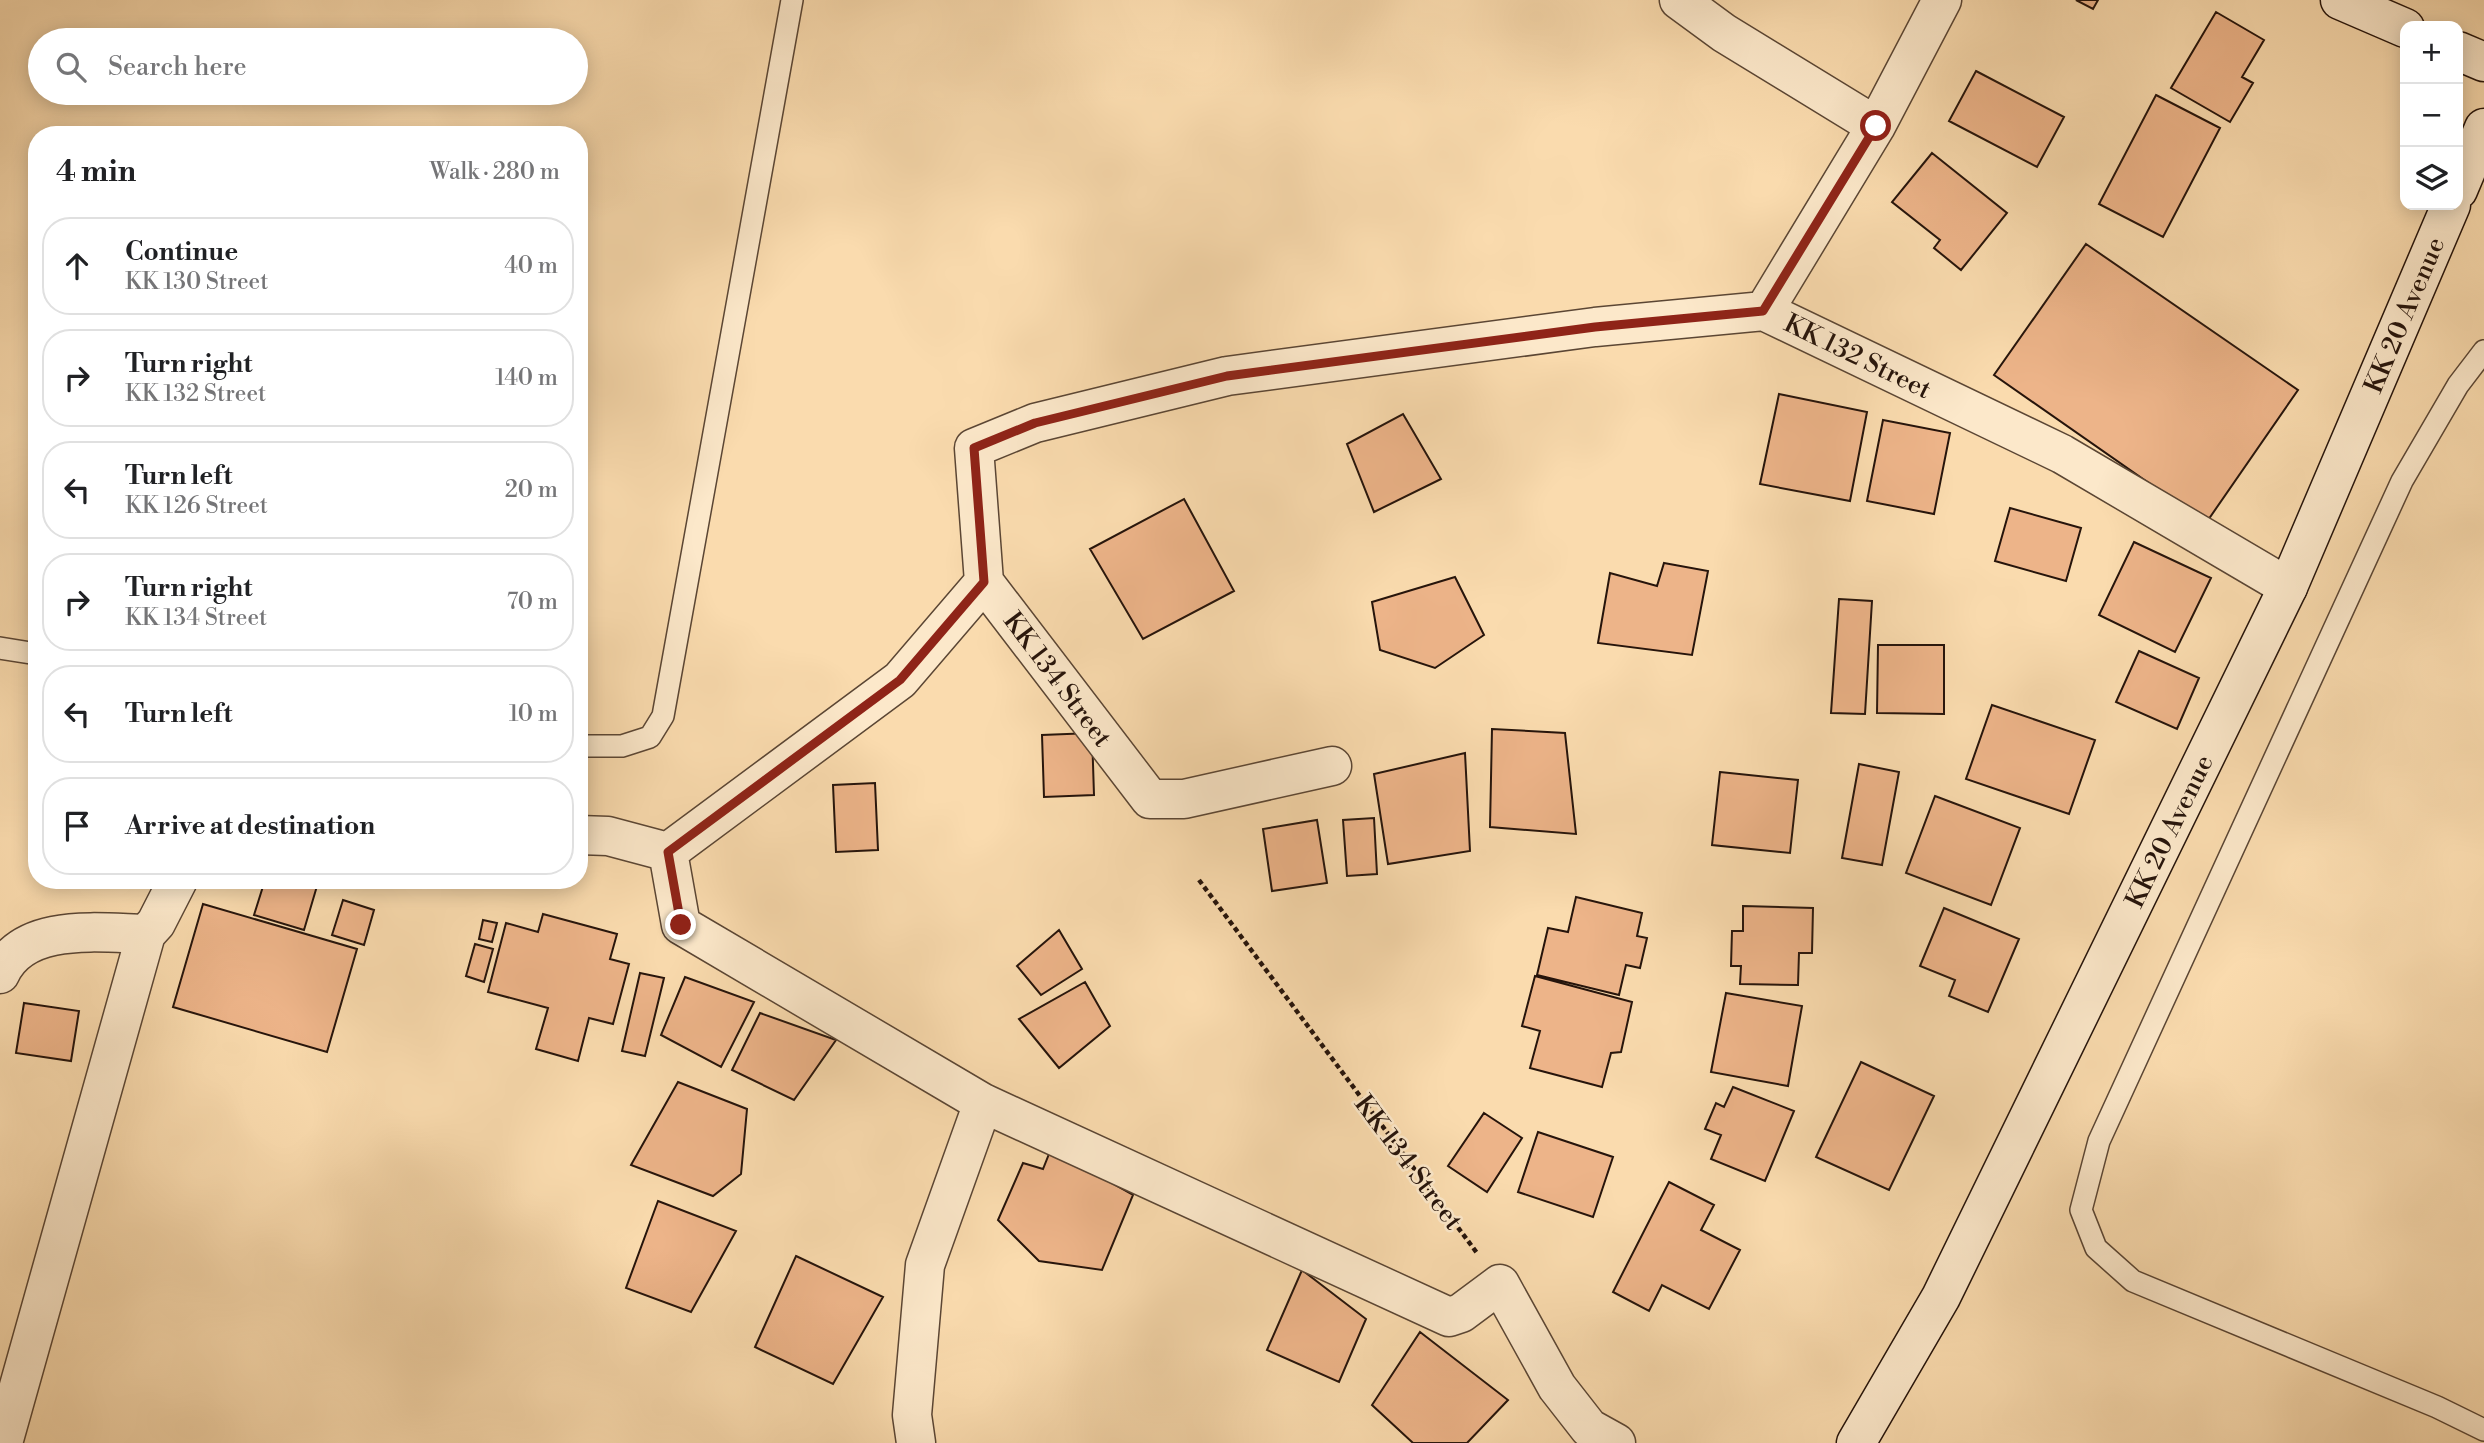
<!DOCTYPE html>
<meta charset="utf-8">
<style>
body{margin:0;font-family:"Libre Bodoni",serif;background:#f2f2f2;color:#202124}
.controls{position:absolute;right:21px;top:21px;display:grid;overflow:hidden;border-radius:14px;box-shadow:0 4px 18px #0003}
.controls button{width:63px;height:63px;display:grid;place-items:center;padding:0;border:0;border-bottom:2px solid #e0e0e0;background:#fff;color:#202124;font:35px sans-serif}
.stop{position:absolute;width:21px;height:21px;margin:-16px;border:5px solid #8f2418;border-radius:50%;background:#fff}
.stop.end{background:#8f2418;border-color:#fff;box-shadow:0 2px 7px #0008}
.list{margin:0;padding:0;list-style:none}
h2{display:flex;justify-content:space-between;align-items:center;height:91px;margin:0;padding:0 28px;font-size:30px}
h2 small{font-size:23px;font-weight:400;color:#757577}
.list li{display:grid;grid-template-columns:46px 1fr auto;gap:21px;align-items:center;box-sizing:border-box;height:98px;margin:0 14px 14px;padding:0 14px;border:2px solid #e0e0e0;border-radius:28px}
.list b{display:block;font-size:26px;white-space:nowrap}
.list p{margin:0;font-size:23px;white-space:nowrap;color:#757577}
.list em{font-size:23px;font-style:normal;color:#757577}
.icon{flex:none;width:38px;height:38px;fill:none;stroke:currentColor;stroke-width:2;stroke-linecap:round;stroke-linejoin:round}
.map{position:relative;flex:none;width:2484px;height:1443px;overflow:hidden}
.search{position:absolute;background:#fff;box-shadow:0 4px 18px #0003;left:28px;top:28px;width:560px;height:77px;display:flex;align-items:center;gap:18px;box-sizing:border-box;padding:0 24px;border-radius:38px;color:#757577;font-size:26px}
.panel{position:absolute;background:#fff;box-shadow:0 4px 18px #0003;left:28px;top:126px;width:560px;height:763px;border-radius:28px}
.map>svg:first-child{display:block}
.building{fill:#edb489;stroke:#26140b;stroke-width:2}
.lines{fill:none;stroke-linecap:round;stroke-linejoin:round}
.lane-casing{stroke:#5b4634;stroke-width:24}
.street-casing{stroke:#5b4634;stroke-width:41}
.secondary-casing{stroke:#26140b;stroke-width:41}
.path{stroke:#26140b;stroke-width:4.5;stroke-dasharray:5 3.5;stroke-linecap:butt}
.lane{stroke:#fce8ca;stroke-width:21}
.street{stroke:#fce8ca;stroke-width:38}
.secondary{stroke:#fce8ca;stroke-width:38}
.route{stroke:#8f2418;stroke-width:9}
.labels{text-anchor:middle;stroke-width:5;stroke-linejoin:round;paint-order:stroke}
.street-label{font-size:26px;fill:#26140b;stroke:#fce8ca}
</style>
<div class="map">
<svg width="2484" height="1443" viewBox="0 0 2484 1443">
<rect width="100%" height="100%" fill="#fadbae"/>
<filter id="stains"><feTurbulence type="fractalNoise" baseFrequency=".00286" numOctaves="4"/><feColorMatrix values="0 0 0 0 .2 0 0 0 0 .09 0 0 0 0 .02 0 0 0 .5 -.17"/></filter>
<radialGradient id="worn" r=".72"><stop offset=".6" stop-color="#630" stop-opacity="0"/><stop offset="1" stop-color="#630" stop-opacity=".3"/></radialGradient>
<!-- building -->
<path class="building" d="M2076,0H2098L2093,9Z
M2216,12L2264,40L2242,77L2253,83L2230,122L2171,88Z
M1976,71L2064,117L2037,167L1949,121Z
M2156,95L2220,128L2163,237L2099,204Z
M1932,153L2007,213L1961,270L1934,248L1940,240L1892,202Z
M2086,244L2298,390L2206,523L1994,375Z
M1779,394L1867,412L1850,501L1760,484Z
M1403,414L1441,479L1374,512L1347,444Z
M1883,420L1950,433L1934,514L1867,501Z
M1184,499L1234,591L1143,639L1090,549Z
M2010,508L2081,528L2066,581L1995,561Z
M2134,542L2211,578L2175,652L2099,615Z
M1664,563L1708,571L1692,655L1598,643L1610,573L1657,586Z
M1455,577L1484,635L1435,668L1380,650L1372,602Z
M1839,599L1872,601L1865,714L1831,713Z
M1878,645H1944V714L1877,713Z
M2139,651L2199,678L2177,729L2116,702Z
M1992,705L2095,740L2069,814L1966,779Z
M1492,729L1565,733L1576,834L1490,827Z
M1092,733L1094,795L1044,797L1042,735Z
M1465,753L1470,851L1388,864L1374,774Z
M1859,764L1899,772L1882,865L1842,858Z
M1720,772L1798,780L1790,853L1712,845Z
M875,783L878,850L836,852L833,785Z
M1935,796L2020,828L1991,905L1906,873Z
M1374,818L1377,874L1347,876L1343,820Z
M1317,820L1327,883L1272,891L1263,829Z
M265,880H296L317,886L304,930L254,915Z
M1576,897L1642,913L1637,936L1647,938L1640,968L1626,965L1619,995L1537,975L1548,928L1568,932Z
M343,900L374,910L364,945L332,935Z
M203,904L357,949L327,1052L173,1007Z
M1743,906L1813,908L1812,953H1799L1798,985L1740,984L1741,966H1731L1732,931H1743Z
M1944,908L2019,939L1988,1012L1949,996L1955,980L1920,966Z
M543,914L617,934L610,959L629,964L613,1024L589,1018L578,1061L536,1049L548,1008L488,992L506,923L538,932Z
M483,920L497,923L492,942L479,939Z
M1059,930L1082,969L1041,995L1017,966Z
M475,944L493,949L484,982L466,976Z
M640,973L664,978L645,1056L622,1051Z
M1535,976L1632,1002L1621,1052L1611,1053L1602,1087L1530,1068L1540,1031L1522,1026Z
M685,977L754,1002L721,1067L661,1035Z
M1085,982L1110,1026L1059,1068L1019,1019Z
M1726,993L1802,1006L1788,1086L1711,1072Z
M24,1003L79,1011L71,1061L16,1053Z
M760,1013L836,1040L794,1100L732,1070Z
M1861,1062L1934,1096L1889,1190L1816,1157Z
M678,1082L747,1109L741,1174L713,1196L631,1165Z
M1733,1087L1794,1111L1765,1181L1711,1159L1721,1135L1705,1129L1716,1103L1724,1107Z
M1484,1113L1522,1138L1487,1192L1448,1166Z
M1538,1132L1613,1157L1593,1217L1518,1192Z
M1051,1149L1133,1195L1102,1270L1039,1261L998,1220L1023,1163L1043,1169Z
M1669,1182L1714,1205L1701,1230L1740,1250L1709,1309L1662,1285L1649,1311L1613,1292Z
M658,1201L736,1231L691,1312L626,1288Z
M796,1256L883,1297L833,1384L755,1347Z
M1302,1270L1366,1319L1339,1382L1267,1350Z
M1420,1332L1508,1400L1467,1443H1413L1372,1405Z"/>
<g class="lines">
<!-- lane casing -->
<g class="lane-casing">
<path id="lane" d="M2484,351L2458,385L2402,481L2099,1141L2081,1210L2096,1248L2133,1281L2437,1407L2484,1430
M0,648L37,654
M579,746H622L650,737L663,716L792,0"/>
</g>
<!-- street casing -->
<g class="street-casing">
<path id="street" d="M1679,0L1724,33L1876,126
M1764,311L1876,126L1942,0
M984,582L974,448L1035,423L1227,376L1595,327L1764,311L2062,454L2288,587
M579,835L608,836L668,852L900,680L984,582L1150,799H1184L1332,766
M668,852L681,925L983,1103L1449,1317L1461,1313L1500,1284L1557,1387L1589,1428L1616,1443
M0,974C23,922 99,933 146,934L156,923L178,880
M3,1443L146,934
M916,1443L912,1415L925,1265L983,1103"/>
</g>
<!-- secondary casing -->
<g class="secondary-casing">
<path id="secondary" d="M2340,0L2405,28
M2458,51L2484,62
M2458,190L2484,128
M1856,1443L1941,1297L2288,587L2451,205"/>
</g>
<!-- path -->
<path class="path" d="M1199,880L1477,1253"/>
<!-- lane -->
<use href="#lane" class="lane"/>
<!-- street -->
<use href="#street" class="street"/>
<!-- secondary -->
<use href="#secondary" class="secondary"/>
</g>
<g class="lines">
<!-- route -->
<path class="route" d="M681,925L668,852L900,680L984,582L974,448L1035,423L1227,376L1595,327L1763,311L1876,126"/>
</g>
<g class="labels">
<!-- street labels -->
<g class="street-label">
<text transform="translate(2404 315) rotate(-67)" y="9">KK 20 Avenue</text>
<text transform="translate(1858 356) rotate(26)" y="9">KK 132 Street</text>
<text transform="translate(1058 679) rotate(53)" y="9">KK 134 Street</text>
<text transform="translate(2169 831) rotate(-64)" y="9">KK 20 Avenue</text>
<text transform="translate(1409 1162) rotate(53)" y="9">KK 134 Street</text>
</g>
</g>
<rect width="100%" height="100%" filter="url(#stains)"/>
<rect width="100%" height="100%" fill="url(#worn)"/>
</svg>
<div class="controls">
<button>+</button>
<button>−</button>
<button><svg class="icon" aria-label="layers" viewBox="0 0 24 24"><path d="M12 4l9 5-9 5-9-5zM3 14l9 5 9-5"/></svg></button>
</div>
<div class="stop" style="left:1876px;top:126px"></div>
<div class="stop end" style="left:681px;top:925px"></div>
<div class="search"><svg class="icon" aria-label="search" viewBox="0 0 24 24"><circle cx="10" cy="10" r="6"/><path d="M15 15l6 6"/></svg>Search here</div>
<section class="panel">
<h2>4 min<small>Walk · 280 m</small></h2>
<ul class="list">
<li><svg class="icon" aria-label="ahead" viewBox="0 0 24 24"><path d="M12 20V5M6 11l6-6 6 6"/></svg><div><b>Continue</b><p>KK 130 Street</p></div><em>40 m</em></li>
<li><svg class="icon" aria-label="right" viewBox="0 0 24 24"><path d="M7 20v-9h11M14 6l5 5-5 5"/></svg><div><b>Turn right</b><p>KK 132 Street</p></div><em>140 m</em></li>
<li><svg class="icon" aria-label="left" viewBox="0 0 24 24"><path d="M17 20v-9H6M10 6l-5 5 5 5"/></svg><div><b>Turn left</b><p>KK 126 Street</p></div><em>20 m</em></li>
<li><svg class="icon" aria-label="right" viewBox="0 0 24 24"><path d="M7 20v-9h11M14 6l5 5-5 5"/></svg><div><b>Turn right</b><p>KK 134 Street</p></div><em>70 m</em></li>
<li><svg class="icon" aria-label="left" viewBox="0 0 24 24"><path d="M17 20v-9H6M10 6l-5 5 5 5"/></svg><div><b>Turn left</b></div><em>10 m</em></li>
<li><svg class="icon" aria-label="arrive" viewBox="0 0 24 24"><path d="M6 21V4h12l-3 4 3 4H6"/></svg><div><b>Arrive at destination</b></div></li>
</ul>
</section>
</div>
